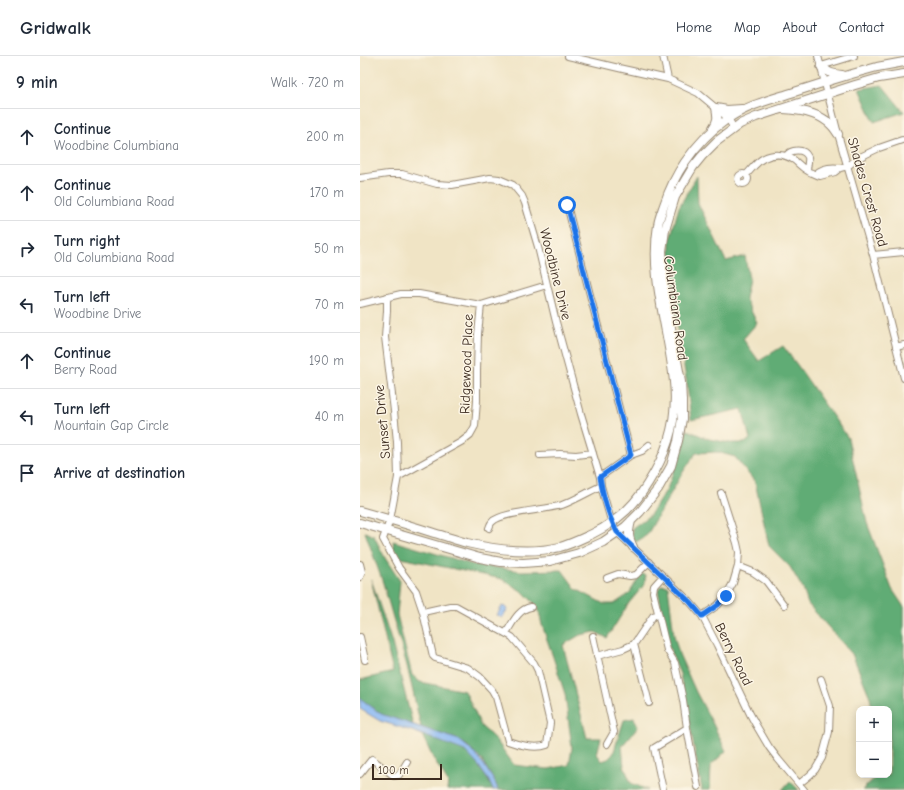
<!DOCTYPE html>
<meta charset="utf-8">
<style>
body{margin:0;font-family:"Comic Neue",sans-serif;background:#f2f2f3;color:#1f2937}
.controls{position:absolute;right:12px;bottom:12px;display:grid;overflow:hidden;border-radius:8px;box-shadow:0 2px 10px #0003}
.controls button{width:36px;height:36px;display:grid;place-items:center;padding:0;border:0;border-bottom:1px solid #e0e1e3;background:#fff;color:#1f2937;font:20px sans-serif}
.scale{position:absolute;left:12px;bottom:10px;width:70px;box-sizing:border-box;padding-left:4px;border:2px solid #3b2a1e;border-top:0;font-size:11px;line-height:14px;white-space:nowrap;color:#3b2a1e;-webkit-text-stroke:3px #fcf5e5;paint-order:stroke}
.stop{position:absolute;width:12px;height:12px;margin:-9px;border:3px solid #1a73e8;border-radius:50%;background:#fff}
.stop.end{background:#1a73e8;border-color:#fff;box-shadow:0 1px 4px #0008}
.list{margin:0;padding:0;list-style:none}
h2{display:flex;justify-content:space-between;align-items:center;height:52px;margin:0;padding:0 16px;font-size:17px}
h2 small{font-size:13px;font-weight:400;color:#747a83}
.list li{display:grid;grid-template-columns:26px 1fr auto;gap:12px;align-items:center;box-sizing:border-box;height:56px;padding:0 16px;border-top:1px solid #e0e1e3}
.list b{display:block;font-size:15px;white-space:nowrap}
.list p{margin:0;font-size:13px;white-space:nowrap;color:#747a83}
.list em{font-size:13px;font-style:normal;color:#747a83}
.icon{flex:none;width:22px;height:22px;fill:none;stroke:currentColor;stroke-width:2;stroke-linecap:round;stroke-linejoin:round}
.map{position:relative;flex:none;width:544px;height:734px;overflow:hidden}
header{display:flex;align-items:center;gap:24px;box-sizing:border-box;height:56px;padding:0 20px;background:#fff;border-bottom:1px solid #e0e1e3}
header strong{font-size:19px}
nav{display:flex;gap:22px;margin-inline-start:auto;font-size:14px}
main{display:flex}
aside{flex:1;background:#fff}
.map>svg:first-child{display:block}
.forest{fill:#60ac75;stroke:#4e6b4a}
.water{fill:#88b8f4;stroke:#627189}
.lines{fill:none;stroke-linecap:round;stroke-linejoin:round}
.minor-casing{stroke:#968772;stroke-width:8}
.major-casing{stroke:#968772;stroke-width:10}
.minor{stroke:#fff;stroke-width:6}
.major{stroke:#fff;stroke-width:8}
.route{stroke:#1a73e8;stroke-width:5}
.labels{text-anchor:middle;stroke-width:3;stroke-linejoin:round;paint-order:stroke}
.street-label{font-size:14px;fill:#3b2a1e;stroke:#fcf5e5}
</style>
<header>
<strong>Gridwalk</strong>
<nav><a>Home</a><a>Map</a><a>About</a><a>Contact</a></nav>
</header>
<main>
<aside>
<h2>9 min<small>Walk · 720 m</small></h2>
<ul class="list">
<li><svg class="icon" aria-label="ahead" viewBox="0 0 24 24"><path d="M12 20V5M6 11l6-6 6 6"/></svg><div><b>Continue</b><p>Woodbine Columbiana</p></div><em>200 m</em></li>
<li><svg class="icon" aria-label="ahead" viewBox="0 0 24 24"><path d="M12 20V5M6 11l6-6 6 6"/></svg><div><b>Continue</b><p>Old Columbiana Road</p></div><em>170 m</em></li>
<li><svg class="icon" aria-label="right" viewBox="0 0 24 24"><path d="M7 20v-9h11M14 6l5 5-5 5"/></svg><div><b>Turn right</b><p>Old Columbiana Road</p></div><em>50 m</em></li>
<li><svg class="icon" aria-label="left" viewBox="0 0 24 24"><path d="M17 20v-9H6M10 6l-5 5 5 5"/></svg><div><b>Turn left</b><p>Woodbine Drive</p></div><em>70 m</em></li>
<li><svg class="icon" aria-label="ahead" viewBox="0 0 24 24"><path d="M12 20V5M6 11l6-6 6 6"/></svg><div><b>Continue</b><p>Berry Road</p></div><em>190 m</em></li>
<li><svg class="icon" aria-label="left" viewBox="0 0 24 24"><path d="M17 20v-9H6M10 6l-5 5 5 5"/></svg><div><b>Turn left</b><p>Mountain Gap Circle</p></div><em>40 m</em></li>
<li><svg class="icon" aria-label="arrive" viewBox="0 0 24 24"><path d="M6 21V4h12l-3 4 3 4H6"/></svg><div><b>Arrive at destination</b></div></li>
</ul>
</aside>
<div class="map">
<svg width="544" height="734" viewBox="0 0 544 734">
<rect width="100%" height="100%" fill="#fcf5e5"/>
<filter id="ink" filterUnits="userSpaceOnUse"><feTurbulence type="fractalNoise" baseFrequency=".025" numOctaves="2"/><feDisplacementMap in="SourceGraphic" scale="8" xChannelSelector="R" yChannelSelector="G"/><feConvolveMatrix kernelMatrix="1 2 1 2 8 2 1 2 1" color-interpolation-filters="sRGB"/></filter>
<filter id="wash" filterUnits="userSpaceOnUse"><feTurbulence type="fractalNoise" baseFrequency=".012" numOctaves="4" result="noise"/><feDisplacementMap in="SourceGraphic" scale="16" xChannelSelector="R" yChannelSelector="G"/><feGaussianBlur stdDeviation="0.9" result="paint"/><feColorMatrix in="noise" values="0 0 0 0 0 0 0 0 0 0 0 0 0 0 0 0 0 1.4 0 .05"/><feComposite in="paint" operator="in"/></filter>
<g filter="url(#wash)">
<rect width="100%" height="100%" fill="#f0e4c5"/>
<!-- forest -->
<path class="forest" d="M522,29L544,56L514,66L499,33Z
M337,120L338,147L366,205L385,200L389,223L385,242L397,267L383,283L399,305L423,290L438,310L488,382L507,467L532,533L544,551V734H502L518,719H529V653H512L510,641L492,598L448,548L443,533L430,511L409,490L395,426L375,401L357,396L336,397L323,416L287,479L276,486L272,482V472L290,459L307,433L318,403L327,374L349,383L370,387H385L390,383L382,353L331,364L327,328L309,228L310,183L319,151Z
M5,476L14,480L25,502L40,525L37,559L52,619L60,626L105,635L121,670L136,684L154,709L188,713L209,709L212,692L205,638L193,601L182,569L178,551L163,536L142,523L41,502L34,494L33,485L111,508L161,515L202,514L216,533L244,548H254L269,538L281,518L286,519L284,529L269,547L247,582L235,576L220,579L203,589L227,682H241L237,698L242,705L248,703L253,698L264,664L274,662L278,671L262,690L264,710L271,727L288,734H138L136,728L122,704L109,691L99,684L61,671L47,610L23,527Z
M11,523L32,587L53,669L21,658L0,642V624L33,616Z
M301,529L308,530L314,579L319,598L336,636L353,668L366,695L351,709L350,734H341L342,733L320,618L309,591L298,534Z
M62,679C75,684 91,688 103,694C112,699 129,724 133,734H87L88,726L73,702Z
M430,725L439,734H422Z"/>
<!-- water -->
<path class="water" d="M142,550L144,551L145,550L148,553L142,562L137,559Z
M0,642L21,658L99,684C112,694 121,703 129,717C133,723 136,727 138,734H133L129,725L118,709L105,695L52,675L20,665L0,653Z"/>
</g>
<g filter="url(#ink)">
<g class="lines">
<!-- minor casing -->
<g class="minor-casing">
<path id="minor" d="M208,0L263,13L308,23L338,37L368,62L374,73
M303,0L308,23
M458,0L478,78L513,199L544,322
M461,10L494,0
M426,100C431,93 444,92 448,101C449,105 447,110 447,114
M378 123a5 5 0 1 1 10 0a5 5 0 1 1-10 0Z
M456,118C462,112 472,111 480,112
M386,119C391,114 397,105 404,102C414,97 425,98 434,104C439,108 445,115 452,117C455,118 457,119 460,120L475,116L480,112L488,110L498,102L519,92L542,84
M0,122L28,118H42L77,128L92,129L130,122L139,123L153,129L162,140L165,147L178,191L196,266L221,358L240,421L241,430L250,461L257,476L330,546L342,560L357,589L390,658L396,669L409,691L418,703L444,734
M207,149L271,399
M513,199L544,196
M27,241V255L25,281L34,355L37,386L38,421L30,464L23,483L39,512L56,535L63,556L73,600L75,602L108,612L120,621L132,634L136,641L148,685C158,689 176,693 187,689L190,667L178,615L174,607L152,581L96,550H90L63,556
M0,248L41,238H59L121,249L187,229
M536,291L544,289
M180,399L200,398L216,399L233,397
M38,421L101,386L110,379L115,370L117,345V315L118,278L121,249
M240,421L271,399L282,395L289,389
M129,472C130,470 130,468 132,466C141,456 186,454 202,449C215,444 228,436 241,430
M0,508L2,516L0,521
M378,510L393,516L406,525L424,549
M303,520L294,530L293,536L307,594L315,607L323,644L327,672L338,731
M247,522L258,518L270,520L276,519L289,506
M342,560L358,549L366,540L373,527L378,510L379,496L377,487L361,437
M146,577C152,568 158,553 171,551
M233,580L254,676L247,688
M0,581L5,604
M237,600L263,593L274,588
M289,647L274,588L293,560L298,558
M0,718L12,703L34,720L39,719L47,706
M439,728L450,719L455,714L462,702L469,676L470,650L461,623
M303,734L294,692L327,672"/>
</g>
<!-- major casing -->
<g class="major-casing">
<path id="major" d="M461,10C469,17 472,18 482,19
M423,53C439,54 455,56 468,66C472,69 475,73 478,78
M353,72C358,65 358,61 356,52L367,54L382,53
M0,455C25,462 49,469 74,477C85,480 96,484 107,487C137,494 170,498 200,491C211,488 221,483 232,478C255,467 275,449 288,427C308,396 318,362 314,326C309,273 289,222 298,169C299,162 302,155 304,149C309,134 316,119 325,106C336,90 350,75 366,64C384,51 405,45 425,39C450,31 474,23 499,16L517,11L544,6
M271,465C268,477 268,481 273,491
M0,467L120,502L141,506L163,507L190,505L219,497L243,486L265,471L280,456L298,433L311,410L318,385L322,363V345L321,326L307,250L304,222L302,195L305,174L315,141L333,111L342,100L356,86L380,68L396,61L495,29L519,22L544,18"/>
</g>
<!-- minor -->
<use href="#minor" class="minor"/>
<!-- major -->
<use href="#major" class="major"/>
</g>
</g>
<g class="lines" filter="url(#ink)">
<!-- route -->
<path class="route" d="M207,149L271,399L240,421C243,440 248,459 257,476L330,546L342,560L358,549L366,540"/>
</g>
<g class="labels">
<!-- street labels -->
<g class="street-label">
<text transform="translate(508 136) rotate(74)" y="5">Shades Crest Road</text>
<text transform="translate(196 218) rotate(76)" y="5">Woodbine Drive</text>
<text transform="translate(316 252) rotate(82)" y="5">Columbiana Road</text>
<text transform="translate(106 308) rotate(-88)" y="5">Ridgewood Place</text>
<text transform="translate(22 366) rotate(-95)" y="5">Sunset Drive</text>
<text transform="translate(374 598) rotate(64)" y="5">Berry Road</text>
</g>
</g>
</svg>
<div class="controls">
<button>+</button>
<button>−</button>
</div>
<div class="scale">100 m</div>
<div class="stop" style="left:207px;top:149px"></div>
<div class="stop end" style="left:366px;top:540px"></div>
</div>
</main>
